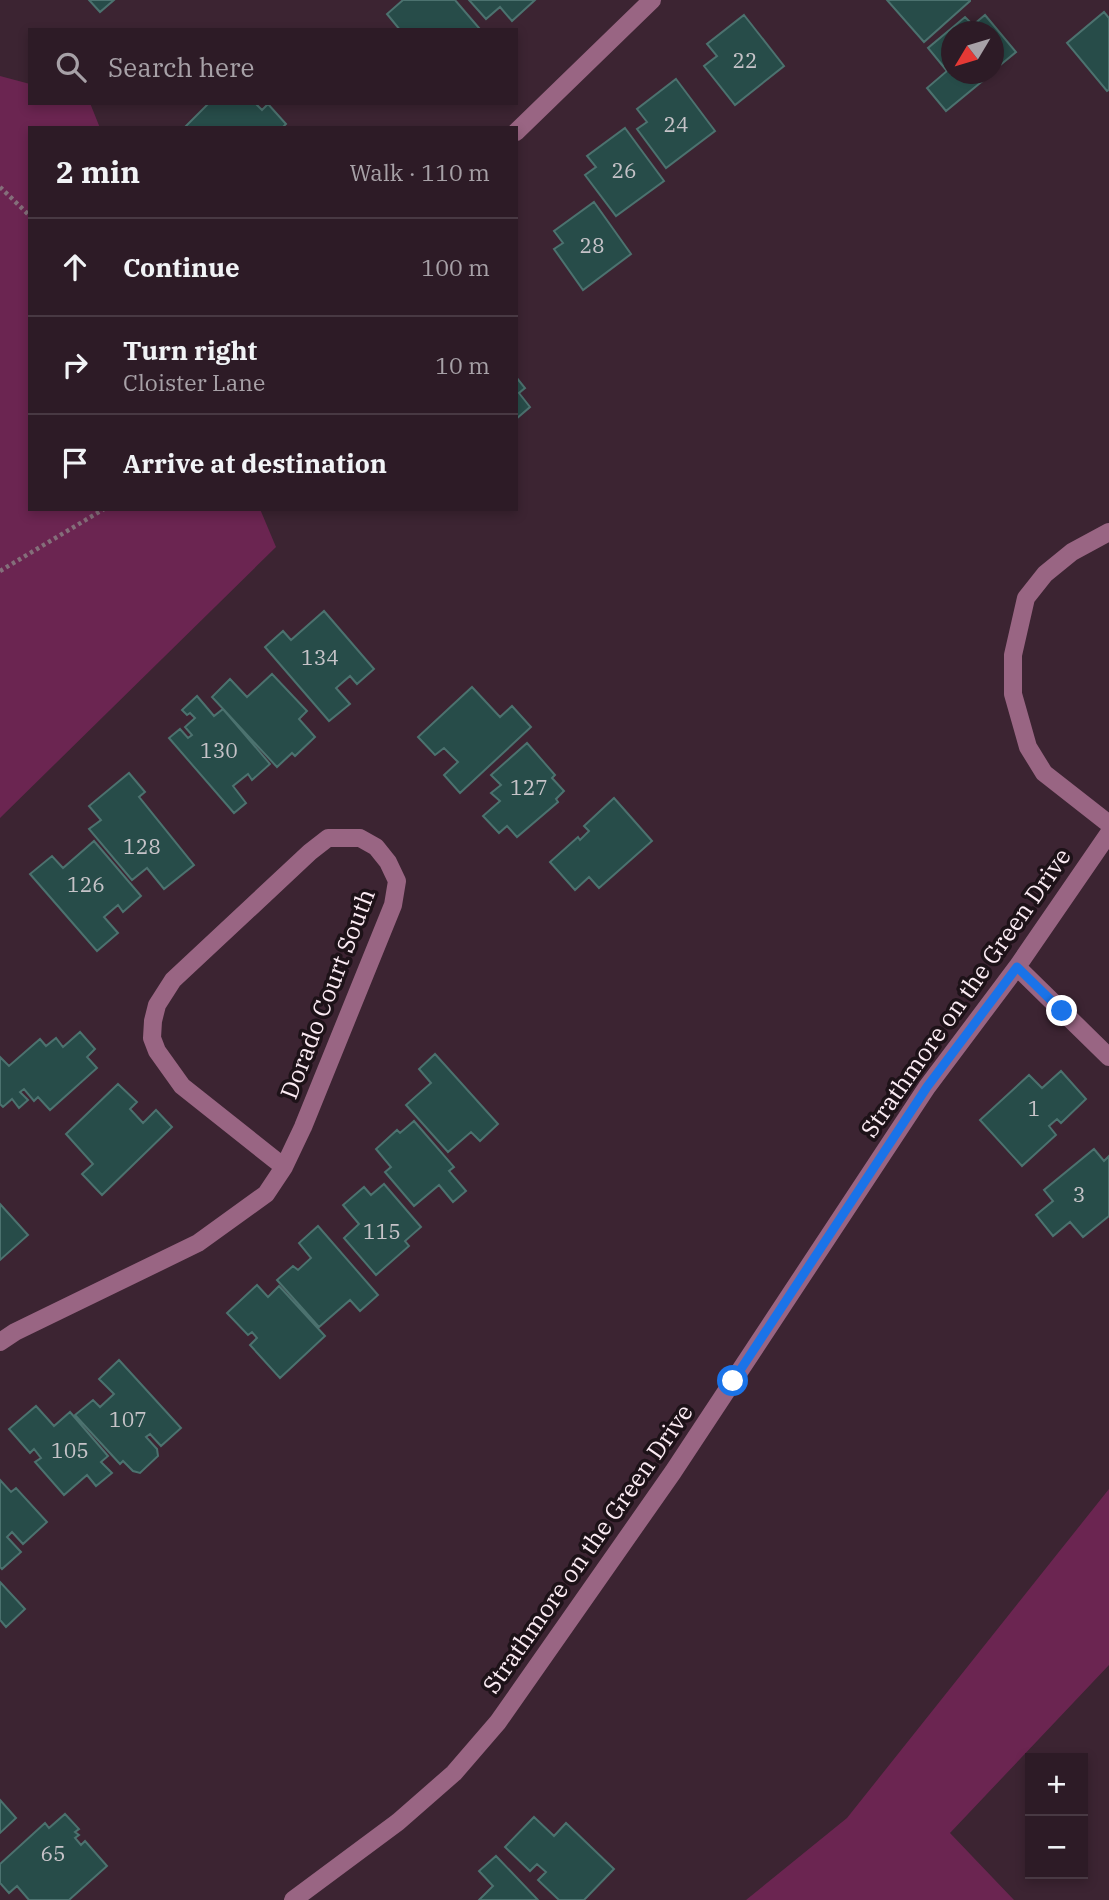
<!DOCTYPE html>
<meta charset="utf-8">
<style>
body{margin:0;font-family:"IBM Plex Serif",serif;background:#392832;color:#f1f3f6}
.controls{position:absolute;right:21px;bottom:21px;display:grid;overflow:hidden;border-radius:0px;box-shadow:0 4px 10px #0003}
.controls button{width:63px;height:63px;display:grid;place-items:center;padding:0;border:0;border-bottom:2px solid #483943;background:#2d1b26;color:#f1f3f6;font:35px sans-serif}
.compass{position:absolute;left:941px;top:21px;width:63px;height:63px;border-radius:50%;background:#2d1b26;box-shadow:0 4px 10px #0003;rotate:232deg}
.stop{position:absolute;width:21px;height:21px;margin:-16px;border:5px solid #1a73e8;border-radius:50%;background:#fff}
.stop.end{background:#1a73e8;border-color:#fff;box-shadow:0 2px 7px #0008}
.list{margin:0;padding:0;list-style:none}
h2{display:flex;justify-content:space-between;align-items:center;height:91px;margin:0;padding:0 28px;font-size:30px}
h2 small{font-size:23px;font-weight:400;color:#a7a1a7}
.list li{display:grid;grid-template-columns:46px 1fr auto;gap:21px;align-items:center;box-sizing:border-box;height:98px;padding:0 28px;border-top:2px solid #483943}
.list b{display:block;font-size:26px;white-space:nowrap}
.list p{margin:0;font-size:23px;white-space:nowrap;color:#a7a1a7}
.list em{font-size:23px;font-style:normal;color:#a7a1a7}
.icon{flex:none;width:38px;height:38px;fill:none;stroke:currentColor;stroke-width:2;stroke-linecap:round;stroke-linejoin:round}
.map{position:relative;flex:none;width:1109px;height:1900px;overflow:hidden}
.search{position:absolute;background:#2d1b26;box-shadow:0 4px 10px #0003;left:28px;top:28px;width:490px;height:77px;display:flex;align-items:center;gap:18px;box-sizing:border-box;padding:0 24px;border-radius:0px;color:#a7a1a7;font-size:26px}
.panel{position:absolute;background:#2d1b26;box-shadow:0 4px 10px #0003;left:28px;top:126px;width:490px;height:385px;border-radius:0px}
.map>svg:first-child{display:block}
.green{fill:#6b2551}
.building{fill:#274c49;stroke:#4c726f;stroke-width:2}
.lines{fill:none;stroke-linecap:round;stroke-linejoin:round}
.path{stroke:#846f7a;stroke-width:4.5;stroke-dasharray:3.5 3.5;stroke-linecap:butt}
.minor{stroke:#996583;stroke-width:18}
.route{stroke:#1a73e8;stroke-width:9}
.labels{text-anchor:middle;stroke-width:7;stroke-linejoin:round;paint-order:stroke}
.number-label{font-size:21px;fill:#c6c3c8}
.street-label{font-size:24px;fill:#fbebf3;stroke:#1d1218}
</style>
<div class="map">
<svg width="1109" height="1900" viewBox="0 0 1109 1900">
<rect width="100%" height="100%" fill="#3c2432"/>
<!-- green -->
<path class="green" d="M0,76L30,84V103H90L100,128H30V509H260L276,547L0,818Z
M1109,1489V1665L950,1833L1014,1900H746L847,1818Z"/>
<!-- building -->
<path class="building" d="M89,0H114L100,12Z
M403,0H455L479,28L477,30H400L387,14Z
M469,0H535L512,21L500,7L486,19Z
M887,0H970V1L924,42Z
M1104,12L1109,18V90L1107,91L1067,43Z
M744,15L784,66L735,105L704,66L717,56L707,44Z
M985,15L1016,52L993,71V32H951V74H991L946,111L927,88L947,71L928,48L965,17L973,25Z
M676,79L715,131L666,168L637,129L647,122L637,109Z
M209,103H255L262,110L268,104L286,124L282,128H184Z
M625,128L664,181L616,216L585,175L596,167L587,156Z
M594,202L631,254L583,290L554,249L563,243L554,231Z
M516,377L525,388L519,393L530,407L516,419Z
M324,611L374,669L357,684L350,676L336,688L350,704L329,721L265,647L283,631L291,640Z
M272,674L307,711L299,719L315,737L295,756L292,753L277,767L212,697L230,679L247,697Z
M472,687L500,717L512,706L531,727L460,793L444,775L458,762L444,748L435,755L418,737Z
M197,696L214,716L223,709L270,764L252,780L248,774L233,786L246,803L234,813L169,738L180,729L188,738L192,735L185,727L195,718L190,713L187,715L182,710Z
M527,743L555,775L552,778L564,791L556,799L558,802L517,837L507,826L499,833L483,816L500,801L491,793L501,785L491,775Z
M129,773L145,792L139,797L194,865L164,889L147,868L132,880L89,829L101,820L89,806Z
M614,798L652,841L599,888L589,877L575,890L550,862L578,837L580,840L589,831L584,826Z
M94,841L141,896L123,912L118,905L104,917L118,933L97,951L30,874L52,856L63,868Z
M80,1032L95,1049L87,1057L97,1068L50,1110L38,1097L34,1101L24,1089L20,1092L28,1100L19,1108L12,1099L3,1107L0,1104V1057L9,1066L40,1039L46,1046L56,1038L63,1047Z
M435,1054L498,1124L480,1141L471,1132L448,1152L406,1105L431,1083L419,1069Z
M1061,1071L1086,1099L1061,1123L1057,1119L1049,1126L1056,1135L1022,1166L980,1120L1029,1075L1042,1088Z
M118,1084L137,1102L130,1109L143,1123L156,1110L172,1127L102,1195L82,1174L93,1164L66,1134Z
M414,1121L454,1167L449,1171L466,1191L453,1202L439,1185L414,1206L385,1172L391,1167L376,1149L397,1130L400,1133Z
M1094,1149L1104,1161L1109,1156V1216L1083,1237L1070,1222L1053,1236L1036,1215L1053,1201L1044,1190Z
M384,1184L421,1227L405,1241L409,1246L376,1275L344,1238L359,1224L343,1205L364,1187L371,1195Z
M0,1204L28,1235L0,1260Z
M318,1226L378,1295L360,1311L350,1300L319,1327L277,1280L293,1266L298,1270L311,1258L299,1243Z
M257,1285L268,1297L279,1286L325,1336L280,1378L250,1345L257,1338L252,1332L248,1335L227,1313Z
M119,1360L181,1428L161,1446L150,1434L146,1437L157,1449L158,1456L140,1473L133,1471L123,1461L120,1464L75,1415L93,1400L100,1407L114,1394L99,1379Z
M36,1406L54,1426L70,1412L108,1456L101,1462L112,1473L96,1486L87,1475L64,1495L35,1462L41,1458L34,1449L30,1453L9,1429Z
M0,1480L11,1492L16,1488L47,1522L23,1544L12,1532L7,1537L21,1552L2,1569L0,1567Z
M0,1582L25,1609L6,1627L0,1620Z
M0,1800L16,1818L0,1833Z
M65,1814L79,1829L75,1832L79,1835L75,1838L81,1845L85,1841L107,1866L69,1900H29L17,1886L9,1893L0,1883V1864L45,1823L49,1828Z
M534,1817L554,1836L566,1823L614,1869L584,1900H559L538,1880L546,1872L537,1864L530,1871L505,1847Z
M496,1856L538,1900H479L493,1886L479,1871Z"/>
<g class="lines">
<!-- path -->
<path class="path" d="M0,187L30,216
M0,571L104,509"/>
<!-- minor -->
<path class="minor" d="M516,132L652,0
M1109,532L1072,552L1045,574L1026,598L1013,655V694L1028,747L1044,773L1109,824
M328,838H360L376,847L388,862L397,881L393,905L303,1127L284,1167L182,1086L157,1051L152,1038L153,1021L157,1005L173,980L310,852Z
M1017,967L1109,1057
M0,1342L15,1332L198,1243L266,1194L284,1167
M293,1900L398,1822L454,1773L498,1722L673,1472L927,1087L1017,967L1109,833"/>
</g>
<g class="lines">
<!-- route -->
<path class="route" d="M733,1381L927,1087L1017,967L1062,1011"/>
</g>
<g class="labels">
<!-- number labels -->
<g class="number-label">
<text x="745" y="68">22</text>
<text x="676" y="132">24</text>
<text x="624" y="178">26</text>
<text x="592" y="253">28</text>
<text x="320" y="665">134</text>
<text x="219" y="758">130</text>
<text x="529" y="795">127</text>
<text x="142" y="854">128</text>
<text x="86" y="892">126</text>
<text x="1034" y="1116">1</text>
<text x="1079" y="1202">3</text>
<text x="382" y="1239">115</text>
<text x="128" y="1427">107</text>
<text x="70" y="1458">105</text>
<text x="53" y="1861">65</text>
</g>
<!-- street labels -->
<g class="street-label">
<text transform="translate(966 993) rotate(-55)" y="8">Strathmore on the Green Drive</text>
<text transform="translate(328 994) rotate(-69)" y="8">Dorado Court South</text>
<text transform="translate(588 1549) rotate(-55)" y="8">Strathmore on the Green Drive</text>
</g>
</g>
</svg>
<div class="controls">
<button>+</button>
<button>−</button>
</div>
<svg class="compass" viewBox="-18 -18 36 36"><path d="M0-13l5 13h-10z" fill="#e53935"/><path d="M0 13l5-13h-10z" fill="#a7a1a7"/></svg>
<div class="stop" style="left:733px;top:1381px"></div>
<div class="stop end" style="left:1062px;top:1011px"></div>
<div class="search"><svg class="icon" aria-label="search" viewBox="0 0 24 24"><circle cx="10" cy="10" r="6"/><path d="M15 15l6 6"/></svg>Search here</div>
<section class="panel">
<h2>2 min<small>Walk · 110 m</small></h2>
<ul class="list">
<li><svg class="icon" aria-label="ahead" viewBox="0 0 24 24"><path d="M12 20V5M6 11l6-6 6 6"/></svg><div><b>Continue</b></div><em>100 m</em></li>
<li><svg class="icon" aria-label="right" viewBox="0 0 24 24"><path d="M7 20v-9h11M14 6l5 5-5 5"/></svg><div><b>Turn right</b><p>Cloister Lane</p></div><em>10 m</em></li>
<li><svg class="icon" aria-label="arrive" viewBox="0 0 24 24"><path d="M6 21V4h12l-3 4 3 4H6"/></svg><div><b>Arrive at destination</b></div></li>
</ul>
</section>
</div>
